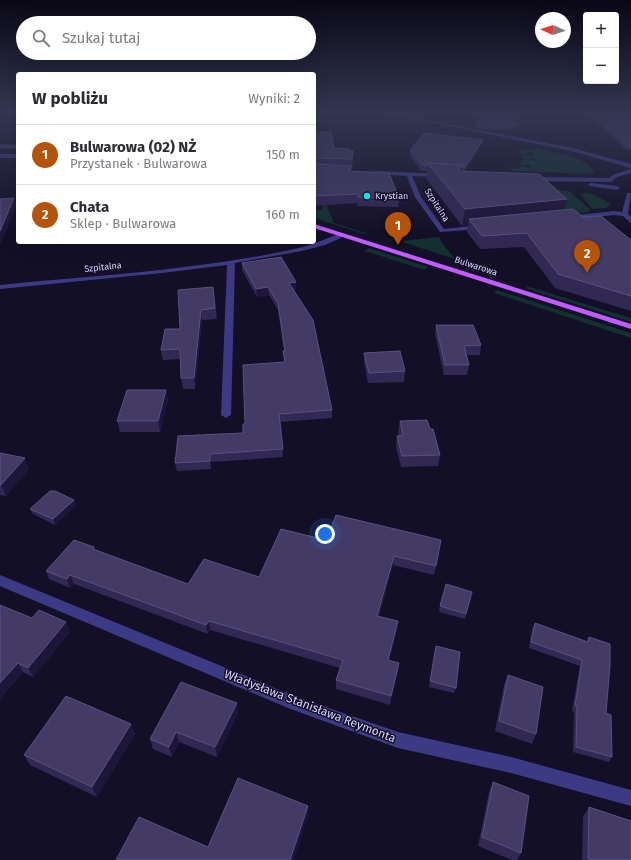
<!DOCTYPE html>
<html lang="pl">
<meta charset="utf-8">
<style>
body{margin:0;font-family:"Fira Sans",sans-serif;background:#f2f2f3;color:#2b2b33}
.controls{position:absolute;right:12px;top:12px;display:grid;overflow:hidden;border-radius:4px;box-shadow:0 4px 16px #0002}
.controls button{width:36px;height:36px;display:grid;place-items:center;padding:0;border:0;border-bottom:1px solid #e1e1e2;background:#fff;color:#2b2b33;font:20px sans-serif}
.compass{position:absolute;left:535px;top:12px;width:36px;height:36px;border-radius:50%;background:#fff;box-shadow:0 4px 16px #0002;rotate:273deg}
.you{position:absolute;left:325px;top:534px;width:14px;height:14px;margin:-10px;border:3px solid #fff;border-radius:50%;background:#1a73e8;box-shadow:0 0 0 6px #1a73e833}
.badge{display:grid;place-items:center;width:26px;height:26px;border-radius:50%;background:#b45309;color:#fff;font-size:13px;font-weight:700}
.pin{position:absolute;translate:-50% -33px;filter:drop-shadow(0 1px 2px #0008)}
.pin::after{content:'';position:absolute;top:21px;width:14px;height:12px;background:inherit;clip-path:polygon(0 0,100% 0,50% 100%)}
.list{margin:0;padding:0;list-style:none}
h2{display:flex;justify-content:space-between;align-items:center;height:52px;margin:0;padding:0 16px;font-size:17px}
h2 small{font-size:13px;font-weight:400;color:#7c7c81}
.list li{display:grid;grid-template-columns:26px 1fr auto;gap:12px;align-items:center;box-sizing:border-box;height:60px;padding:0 16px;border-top:1px solid #e1e1e2}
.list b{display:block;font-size:15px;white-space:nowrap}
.list p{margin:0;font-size:13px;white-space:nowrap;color:#7c7c81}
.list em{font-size:13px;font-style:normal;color:#7c7c81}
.icon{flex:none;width:22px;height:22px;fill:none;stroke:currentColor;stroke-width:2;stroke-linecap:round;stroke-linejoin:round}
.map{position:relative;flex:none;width:631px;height:860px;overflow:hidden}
.search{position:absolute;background:#fff;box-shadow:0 4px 16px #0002;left:16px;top:16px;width:300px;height:44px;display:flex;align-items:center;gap:10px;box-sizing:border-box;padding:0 14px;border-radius:22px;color:#7c7c81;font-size:15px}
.panel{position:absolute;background:#fff;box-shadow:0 4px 16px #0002;left:16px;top:72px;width:300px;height:172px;border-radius:4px}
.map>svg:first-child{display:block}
.green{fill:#12302f}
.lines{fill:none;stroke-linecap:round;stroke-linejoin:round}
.minor{fill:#3d3a85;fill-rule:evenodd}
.major{fill:#c25bff;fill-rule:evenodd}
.wall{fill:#312854}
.shaded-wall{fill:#1d163a}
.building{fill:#433a66;stroke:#5a527e}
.poi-dot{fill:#00e5ff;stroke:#130f26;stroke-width:1.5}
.labels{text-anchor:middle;stroke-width:3;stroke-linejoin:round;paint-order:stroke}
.far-poi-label{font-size:9px;fill:#d9d4ff;stroke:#130f26;text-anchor:start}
.far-street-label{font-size:9px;fill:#d9d4ff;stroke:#130f26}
.near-street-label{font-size:12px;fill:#d9d4ff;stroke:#130f26}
</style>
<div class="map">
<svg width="631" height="860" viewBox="0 0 631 860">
<rect width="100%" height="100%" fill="#130f26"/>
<!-- green -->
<path class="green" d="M537,149C551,151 589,158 594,172L590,174L513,171L509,167L519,168L520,165L530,168L531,165H520L523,159L536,161L537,159L523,158L524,156L515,155L533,156L534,153L528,152L527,154L516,153L525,150Z
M542,189L569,191L590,209L589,212L570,214Z
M583,193L592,194L611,204L606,208L592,209L580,194Z
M322,201H325L334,223L369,234H364L314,218V210H322Z
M439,237L442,243L455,259L405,243L403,241Z
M369,248L428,267L424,270L365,251Z
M526,286L631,318V322L528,289Z
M497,290L631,333V338L494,293Z"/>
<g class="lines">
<!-- minor -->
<path class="minor" d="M382,113H389L573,148L631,164V168L572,151Z
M0,144L18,145V149L0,148Z
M0,154H18V158H0Z
M631,169V173L617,177L611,182L532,181L529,179L532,177L609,178L613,175Z
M376,171L442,174V176L440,177L412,176L421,197L444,229L480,225L483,227L480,229L440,232L415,197L407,176L374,174L373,173Z
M591,183L617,186L620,188L617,190L589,186L588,185Z
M627,193H631L628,214L631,217V223L623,216L614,215L569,220L566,218L569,216L614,211L622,212Z
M343,233L346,235L345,236L325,245L302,251L235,263L231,415L226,418L221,415L227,265L162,273L0,289V285C101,275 204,270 303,247C317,243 329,237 343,233Z
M0,575L294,696L398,732L511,757L631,790V806L511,773L398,748L288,708L0,586Z"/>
<!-- major -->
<path class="major" d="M314,224L631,324V329L314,228Z"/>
</g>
<!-- wall -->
<path class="wall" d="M587,113H631V150H626Z
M476,124L520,125L519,129L488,130L475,128Z
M314,132L334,148L353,151V160L351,171L399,198L398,207L358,206L357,203L314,206Z
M483,140L482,145L465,171L567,199L565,209L583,217L631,240V311L555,288L524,247L480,249L467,232L468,225L462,226L426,178L427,171H421L410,156V150Z
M242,263L296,289L293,290L332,410V418L280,422L283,457L211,462V469L177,471L175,463L243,433L245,424L284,362L283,351H284L278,310L269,295L257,297L242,270Z
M213,287L217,319L202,320L195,389H183L181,378V359L163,360L161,350L180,329Z
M436,325L481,345L480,355H466L469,365L467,375H444L435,334Z
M364,353L405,371L404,382L368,383L364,363Z
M166,390L168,401L160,432H120L117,421Z
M400,421L430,429L440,455L438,466L401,467L396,447L397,436H399L398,432Z
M0,453L29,469L6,496L0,495Z
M74,500L76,505L55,525L33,514L30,509Z
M326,540H441L434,575L393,565L379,616L397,630L389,660L398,672L390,705L336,689V680L340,668L210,630L208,634L74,584L70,588L49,579L46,571L94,547L95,550L188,584L259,577Z
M472,592L465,619L439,612L440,606Z
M32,618L70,632L33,677L23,672L0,699Z
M535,623L586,642L589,637L606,713L612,757L609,762L573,752L574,712L572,711L580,666L529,648L532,629Z
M435,652L456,688L454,693L429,687Z
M508,675L536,734L532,744L495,731L504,685Z
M238,713L217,757L179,742L172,757L153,749L150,739Z
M131,724L135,734L97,797L30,765L24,755Z
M493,782L521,853L517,860H512L478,846L489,792Z
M589,807L631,860H582L583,817Z"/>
<!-- shaded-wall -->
<path class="shaded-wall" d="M483,140L482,145L465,173V167Z
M462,165L460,179L458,171Z
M14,198L16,206L0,246V231Z
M567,199L563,215L469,219L468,225L462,226L465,209Z
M296,282V289L289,290V283Z
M268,287L269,295L257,297L256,289Z
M201,310L202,320L195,389L194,378Z
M166,390L168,401L160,432L158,421Z
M210,454L211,462V469L210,461Z
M25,458L29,469L6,496L1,485Z
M74,500L76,505L55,525L53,519Z
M394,556L393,565L376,624L377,616Z
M70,575L74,584L70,588L67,579Z
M209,621L210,630L208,634L206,625Z
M398,621L397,630L387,668L388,660Z
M66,622L70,632L33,677L28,668Z
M18,663L23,672L0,699V683Z
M399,663L398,672L390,705L391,696Z
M237,703L238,713L217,757L215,747Z
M131,724L135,734L97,797L92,787Z
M176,732L179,742L172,757L169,747Z
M308,806V816L294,860H290Z"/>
<!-- building -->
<path class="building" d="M484,113H506L520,125L489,126L476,124Z
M592,113H631V146H627Z
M314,132H331L334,148L349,149V151H353L352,159L314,158Z
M425,133L483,140L465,167H462V165L428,163V165H422L410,150Z
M428,163L462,165L458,171L539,174L567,199L465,209Z
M314,164L351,166L350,171L389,173L399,198L358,197V194L314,196Z
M14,198L0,231V199Z
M573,209L583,217L601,216L631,240V296L558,274L527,233L482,236L469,219Z
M281,257L296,282L289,283L313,320L332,410L279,414L283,449L210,454V461L175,463L178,436L243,433V424H245L243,365L285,362L283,351H285L278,303L268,287L256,289L242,263Z
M213,287L215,308L201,310L194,378H181L180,349L161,350L165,329H180L178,290Z
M436,325H473L481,345L464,346L469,365H445Z
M400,351L405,371L369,373L364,353Z
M127,390H166L158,421H117Z
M427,420L430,429H433L440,455L402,456L397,436L403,435L400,421Z
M0,453L25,458L1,485H0Z
M50,491H55L74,500L53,519L30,509Z
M336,515L441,540L436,566L394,556L377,616L398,621L388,660L399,663L391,696L336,680L343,660L209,621L206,625L70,575L67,579L46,571L74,540L94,547L93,549L188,584L204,559L259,577L281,529L326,540Z
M446,584L472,592L466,614L440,606Z
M0,605L32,618L39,610L66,622L28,668L18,663L0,683Z
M535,623L588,642L589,637L610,644V665L606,713L611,715L612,757L576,747L577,706H575L582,660L531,642Z
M436,646L460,652L456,688L430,681Z
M508,675L543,687L536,734L499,721Z
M181,682L237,703L215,747L176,732L169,747L150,739Z
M66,696L131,724L92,787L24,755Z
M238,778L308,806L290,860H116L139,817L208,847Z
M493,782L529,796L521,853L482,837Z
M589,807L631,821V860H592L588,859Z"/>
<!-- sky -->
<linearGradient id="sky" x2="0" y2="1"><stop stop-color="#0a0815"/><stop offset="0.48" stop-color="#333752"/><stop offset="1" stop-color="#333752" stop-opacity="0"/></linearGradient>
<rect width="631" height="233" fill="url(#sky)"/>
<!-- markers -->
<circle class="poi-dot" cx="367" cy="196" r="4"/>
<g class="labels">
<!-- far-poi labels -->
<g class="far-poi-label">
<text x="375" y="199">Krystian</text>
</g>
<!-- far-street labels -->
<g class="far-street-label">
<text transform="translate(437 205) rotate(57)" y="3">Szpitalna</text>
<text transform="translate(476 266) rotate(18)" y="3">Bulwarowa</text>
<text transform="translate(103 267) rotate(-6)" y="3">Szpitalna</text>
</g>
<!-- near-street labels -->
<g class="near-street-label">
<text transform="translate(310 706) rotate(21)" y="4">Władysława Stanisława Reymonta</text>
</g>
</g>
</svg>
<div class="controls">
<button>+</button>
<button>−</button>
</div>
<svg class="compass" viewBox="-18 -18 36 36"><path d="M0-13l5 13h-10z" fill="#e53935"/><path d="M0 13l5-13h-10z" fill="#7c7c81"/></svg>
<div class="you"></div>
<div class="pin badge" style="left:398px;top:245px">1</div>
<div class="pin badge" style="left:587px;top:273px">2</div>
<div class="search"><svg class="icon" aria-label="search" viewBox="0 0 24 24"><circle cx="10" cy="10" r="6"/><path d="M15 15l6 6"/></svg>Szukaj tutaj</div>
<section class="panel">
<h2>W pobliżu<small>Wyniki: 2</small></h2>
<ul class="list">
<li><span class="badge">1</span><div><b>Bulwarowa (02) NŻ</b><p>Przystanek · Bulwarowa</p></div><em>150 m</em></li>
<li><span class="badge">2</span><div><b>Chata</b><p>Sklep · Bulwarowa</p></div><em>160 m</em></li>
</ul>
</section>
</div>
